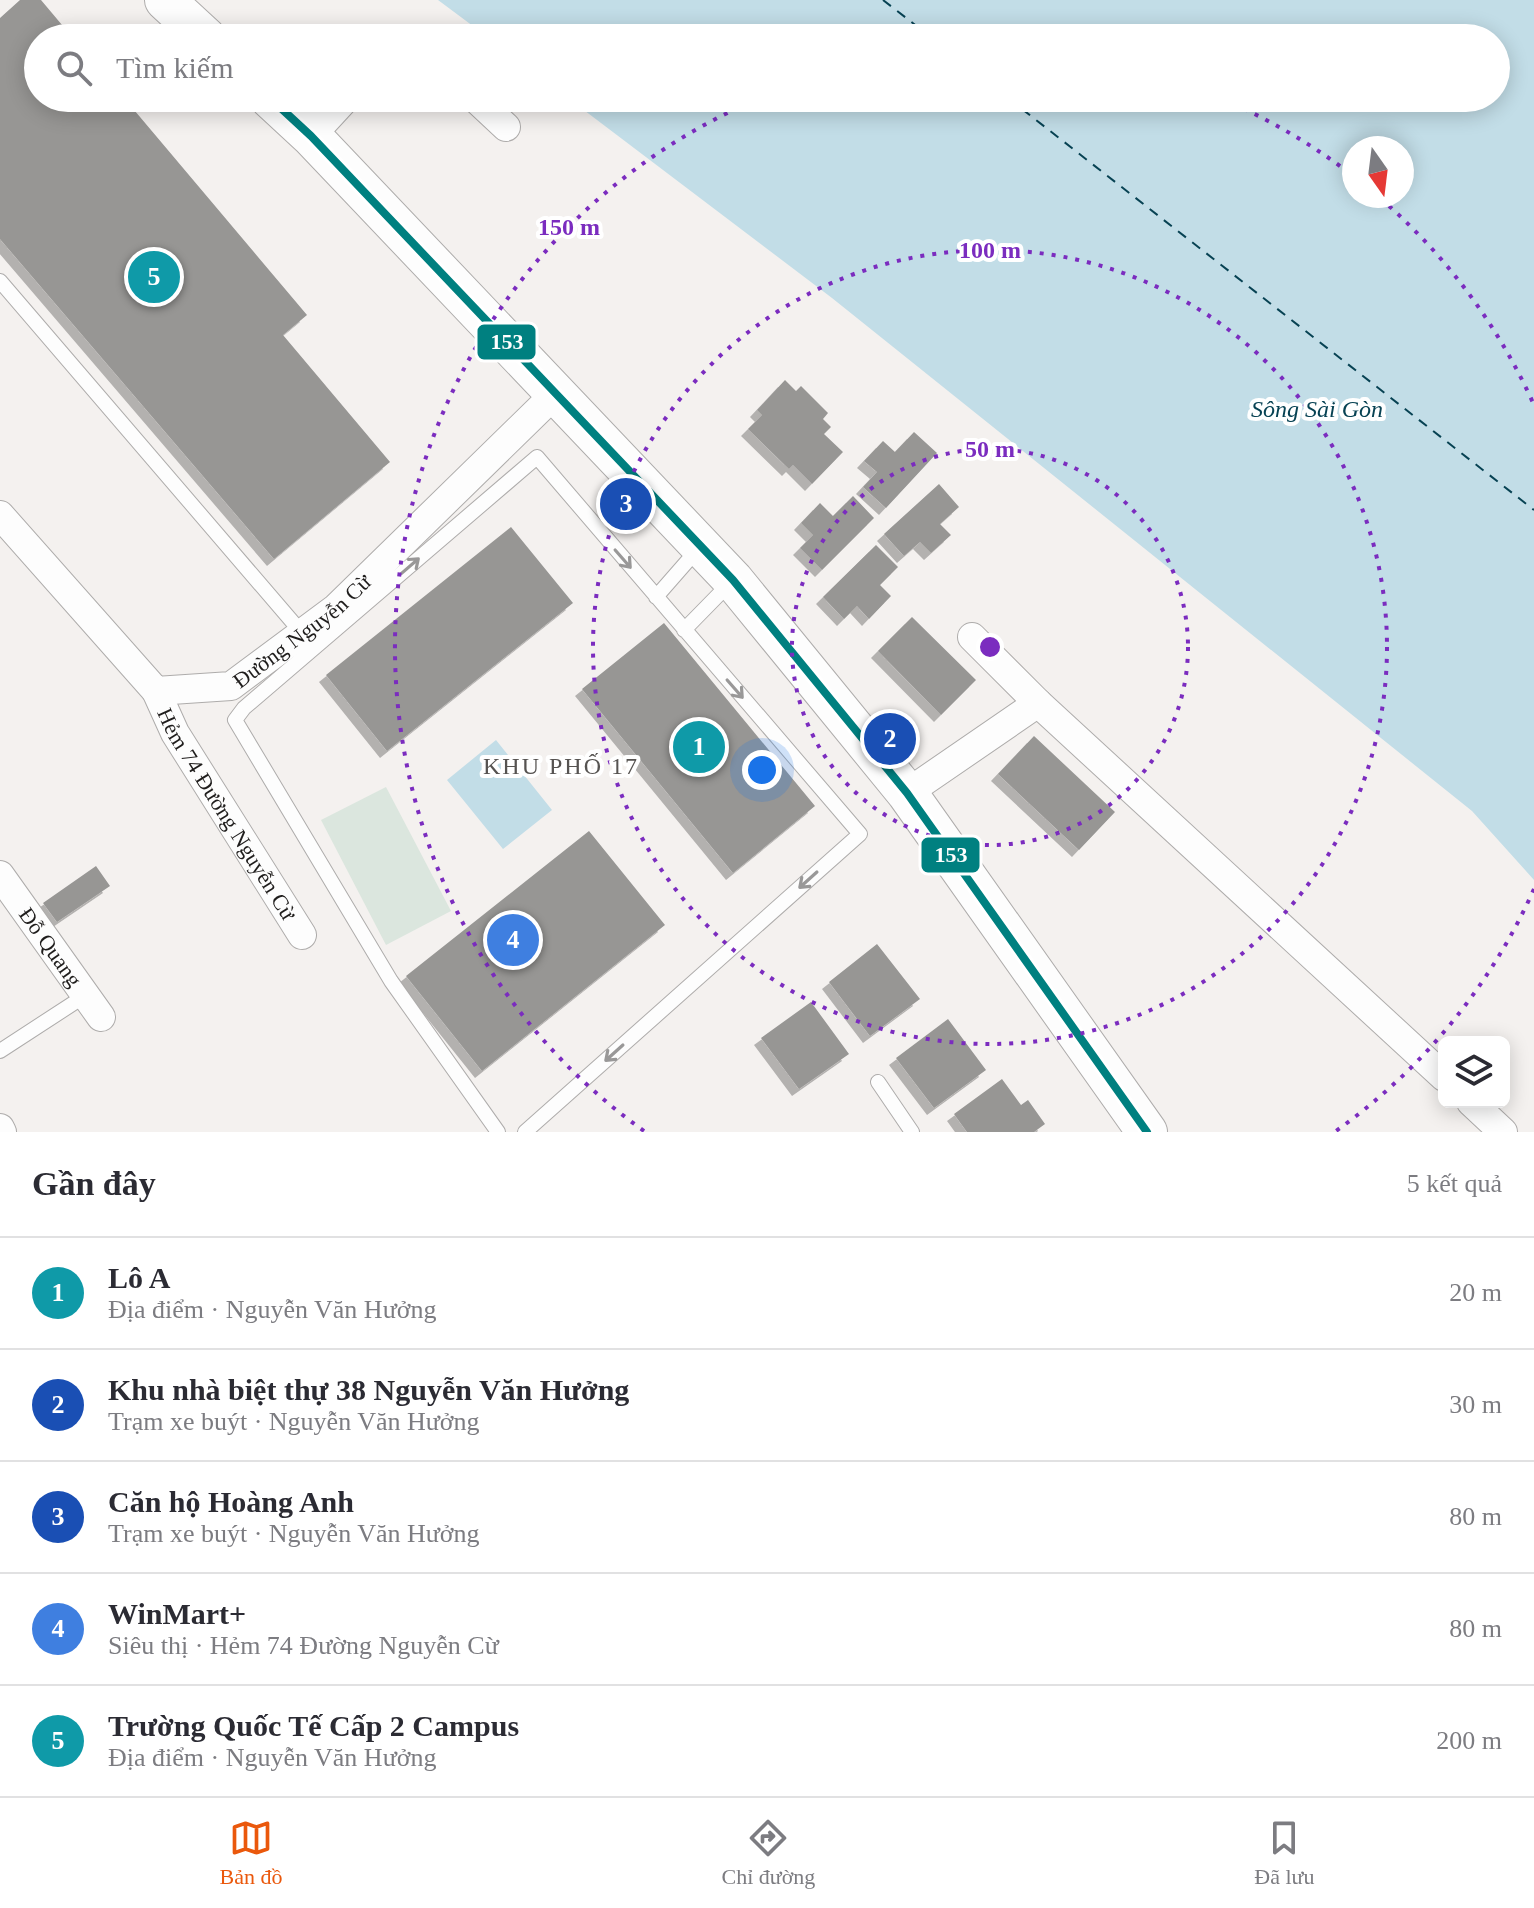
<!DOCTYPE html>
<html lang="vi">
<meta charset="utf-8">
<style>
body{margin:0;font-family:"Times New Roman",serif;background:#f7f7f7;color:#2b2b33}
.controls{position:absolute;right:24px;bottom:24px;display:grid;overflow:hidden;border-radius:12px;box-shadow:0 4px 20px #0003}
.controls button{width:72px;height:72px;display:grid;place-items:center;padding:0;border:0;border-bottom:2px solid #e1e1e2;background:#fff;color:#2b2b33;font:40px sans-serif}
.compass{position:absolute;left:1342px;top:136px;width:72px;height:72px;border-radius:50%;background:#fff;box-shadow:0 4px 20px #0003;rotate:166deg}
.you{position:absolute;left:762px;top:770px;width:28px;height:28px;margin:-20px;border:6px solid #fff;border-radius:50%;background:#1a73e8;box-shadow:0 0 0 12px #1a73e833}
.badge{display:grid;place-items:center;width:52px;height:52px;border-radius:50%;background:#ea580c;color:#fff;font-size:26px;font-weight:700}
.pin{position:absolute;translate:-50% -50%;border:4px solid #fff;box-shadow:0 2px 8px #0006}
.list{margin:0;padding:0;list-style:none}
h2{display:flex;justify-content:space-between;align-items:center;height:104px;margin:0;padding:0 32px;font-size:34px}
h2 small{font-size:26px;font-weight:400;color:#7c7c81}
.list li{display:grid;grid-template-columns:52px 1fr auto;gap:24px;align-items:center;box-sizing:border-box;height:112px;padding:0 32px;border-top:2px solid #e1e1e2}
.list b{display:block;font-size:30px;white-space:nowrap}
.list p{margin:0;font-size:26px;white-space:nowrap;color:#7c7c81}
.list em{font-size:26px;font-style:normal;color:#7c7c81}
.icon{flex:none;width:44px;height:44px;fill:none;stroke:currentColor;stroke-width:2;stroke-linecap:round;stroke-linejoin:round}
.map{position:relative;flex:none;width:1534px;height:1132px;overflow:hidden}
.search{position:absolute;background:#fff;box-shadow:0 4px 20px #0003;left:24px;right:24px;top:24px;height:88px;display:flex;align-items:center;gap:20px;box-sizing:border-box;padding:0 28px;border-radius:44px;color:#7c7c81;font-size:30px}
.sheet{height:664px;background:#fff}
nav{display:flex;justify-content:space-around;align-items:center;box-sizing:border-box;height:112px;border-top:2px solid #e1e1e2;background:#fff;font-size:22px;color:#7c7c81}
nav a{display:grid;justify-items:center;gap:4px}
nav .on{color:#ea580c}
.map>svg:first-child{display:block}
.green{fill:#dbe6de}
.water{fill:#c2dde7;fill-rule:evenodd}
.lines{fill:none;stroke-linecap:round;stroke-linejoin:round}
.ferry{stroke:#074253;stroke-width:2;stroke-dasharray:10 8;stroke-linecap:butt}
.building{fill:#979694;filter:url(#shadow)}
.lane-casing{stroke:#aeacab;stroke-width:16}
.street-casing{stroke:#aeacab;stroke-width:30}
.secondary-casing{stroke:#aeacab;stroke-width:42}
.lane{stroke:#fdfdfd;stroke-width:14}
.street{stroke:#fdfdfd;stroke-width:28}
.secondary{stroke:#fdfdfd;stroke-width:40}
.bus-1-casing{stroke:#fff;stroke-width:14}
.bus-1{stroke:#008080;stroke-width:8}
.oneway{stroke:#999898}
.ring{fill:none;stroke:#7b2cbf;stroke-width:4;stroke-dasharray:4 8}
.labels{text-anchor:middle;stroke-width:8;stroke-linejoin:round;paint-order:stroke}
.street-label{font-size:22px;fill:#1f1d1c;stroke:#fff}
.water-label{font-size:24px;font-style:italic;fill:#074253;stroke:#fff}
.neighbourhood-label{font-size:24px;letter-spacing:2px;fill:#565351;stroke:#fff}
.centre{fill:#7b2cbf;stroke:#fff;stroke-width:4}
.ring-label{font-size:24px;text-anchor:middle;font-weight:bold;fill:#7b2cbf;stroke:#fff;stroke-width:8;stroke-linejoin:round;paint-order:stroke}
.line-badge{stroke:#fff;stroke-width:3}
.badge-label{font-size:22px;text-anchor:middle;font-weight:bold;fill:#fff}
</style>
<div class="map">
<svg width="1534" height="1132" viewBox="0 0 1534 1132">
<defs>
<filter id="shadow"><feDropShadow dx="-7" dy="7" stdDeviation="0" flood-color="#0004"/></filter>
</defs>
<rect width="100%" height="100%" fill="#f4f1ef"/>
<!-- green -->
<path class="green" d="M386,787L451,911L386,945L321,820Z"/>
<!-- water -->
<path class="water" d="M438,0H1534V880L1472,811L832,298L568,98H1496V38H489ZM1354,148H1402V196H1354Z
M496,740L552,810L503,849L447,780Z"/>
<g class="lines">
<!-- ferry -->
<path class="ferry" d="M883,0L932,38
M1008,98L1534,510"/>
</g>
<!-- building -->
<path class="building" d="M20,0H41L73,38H38V98H124L307,315L283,335L390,462L274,559L0,239V18Z
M785,380L796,391L801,386L828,413L823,419L831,427L824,434L843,452L812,484L793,465L789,469L748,429L762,415L757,410Z
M914,432L937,453L886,508L863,487L877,472L864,461L883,441L895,452Z
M939,484L959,507L940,524L951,535L931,553L920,542L904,556L884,534Z
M853,496L874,518L822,570L800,548L813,535L801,523L820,503L833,516Z
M511,527L573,603L387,751L326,675Z
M876,545L898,567L880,585L891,596L869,619L857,606L844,619L823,597Z
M912,617L976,680L941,715L878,651Z
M664,623L815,806L733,873L582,689Z
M1034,736L1115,812L1079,850L998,774Z
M589,831L665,925L482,1071L406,976Z
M96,866L110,886L57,922L43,903Z
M877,944L920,999L870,1036L829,982Z
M811,1002L849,1054L799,1089L761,1038Z
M948,1019L986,1070L934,1108L896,1058Z
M1002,1079L1021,1105L1028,1100L1045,1124L1034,1132H967L954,1114Z"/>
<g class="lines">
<!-- lane casing -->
<g class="lane-casing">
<path id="lane" d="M0,281L302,633
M656,597L698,549
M684,630L731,582
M0,1051L86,995
M878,1082L912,1132
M498,1132L391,981L235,720L244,708L537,457L860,834L525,1132"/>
</g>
<!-- street casing -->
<g class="street-casing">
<g id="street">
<path d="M475,98L506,127"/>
<path d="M311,136L346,98"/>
<path id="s1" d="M0,515L156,691L231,686L336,608L557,392"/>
<path d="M972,637L1038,703L1444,1077"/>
<path id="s2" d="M156,691L175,733L302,935"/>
<path d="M907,793L1038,703"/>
<path id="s3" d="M0,875L101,1017"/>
<path d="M1471,1102L1503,1132"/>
<path d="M0,1128L2,1132"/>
</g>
</g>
<!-- secondary casing -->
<g class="secondary-casing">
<path id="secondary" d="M165,0L206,38
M270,98L311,136L733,580L907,793L1147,1132"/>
</g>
<!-- lane -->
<use href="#lane" class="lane"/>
<!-- street -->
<use href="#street" class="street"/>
<!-- secondary -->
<use href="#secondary" class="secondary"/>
<!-- bus-1 casing -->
<g class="bus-1-casing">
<path id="bus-1" d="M270,98L311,136L733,580L907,793L1147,1132"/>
</g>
<!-- bus-1 -->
<use href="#bus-1" class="bus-1"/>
</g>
<!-- one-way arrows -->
<defs><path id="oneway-shaft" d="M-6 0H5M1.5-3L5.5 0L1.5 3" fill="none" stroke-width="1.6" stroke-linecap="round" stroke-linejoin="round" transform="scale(2)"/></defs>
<g class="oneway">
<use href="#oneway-shaft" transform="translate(623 559) rotate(49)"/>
<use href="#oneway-shaft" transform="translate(410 566) rotate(-41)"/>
<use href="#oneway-shaft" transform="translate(735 689) rotate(49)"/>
<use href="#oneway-shaft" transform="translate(808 880) rotate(138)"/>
<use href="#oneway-shaft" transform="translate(614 1053) rotate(138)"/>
</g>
<!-- distance rings -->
<g class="ring">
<circle cx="990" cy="647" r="198"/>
<circle cx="990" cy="647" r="397"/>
<path d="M1534 889A595 595 0 0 1 1336 1131M644 1131A595 595 0 0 1 758 99M1222 99A595 595 0 0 1 1352 175M1380 198A595 595 0 0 1 1534 405"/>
</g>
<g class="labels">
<!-- street labels -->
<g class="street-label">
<text dy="8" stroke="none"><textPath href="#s1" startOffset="400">Đường Nguyễn Cừ</textPath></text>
<text dy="8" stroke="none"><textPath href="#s2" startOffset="142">Hẻm 74 Đường Nguyễn Cừ</textPath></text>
<text dy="8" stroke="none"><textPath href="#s3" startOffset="88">Đỗ Quang</textPath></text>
</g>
<!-- water labels -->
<g class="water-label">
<text x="1317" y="417">Sông Sài Gòn</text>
</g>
<!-- neighbourhood labels -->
<g class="neighbourhood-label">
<text x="561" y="774">KHU PHỐ 17</text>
</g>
</g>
<circle cx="990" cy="647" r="12" class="centre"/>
<g class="ring-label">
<text x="569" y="235">150 m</text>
<text x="990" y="258">100 m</text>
<text x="990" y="457">50 m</text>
</g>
<g class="line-badge">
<rect x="476" y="323" width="61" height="38" rx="8" fill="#008080"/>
<rect x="920" y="836" width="61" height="38" rx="8" fill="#008080"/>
</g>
<g class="badge-label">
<text x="507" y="349">153</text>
<text x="951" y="862">153</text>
</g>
</svg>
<div class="controls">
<button><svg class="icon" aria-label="layers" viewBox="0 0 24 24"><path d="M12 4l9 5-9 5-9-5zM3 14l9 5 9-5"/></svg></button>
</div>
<svg class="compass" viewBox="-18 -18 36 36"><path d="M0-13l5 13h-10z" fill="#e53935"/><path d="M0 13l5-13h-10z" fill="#7c7c81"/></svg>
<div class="you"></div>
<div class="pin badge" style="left:699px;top:747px;background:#0f9aa8">1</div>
<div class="pin badge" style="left:890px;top:739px;background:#1a4fb4">2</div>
<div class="pin badge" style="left:626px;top:504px;background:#1a4fb4">3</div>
<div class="pin badge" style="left:513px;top:940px;background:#3f7fe0">4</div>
<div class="pin badge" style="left:154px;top:277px;background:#0f9aa8">5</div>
<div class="search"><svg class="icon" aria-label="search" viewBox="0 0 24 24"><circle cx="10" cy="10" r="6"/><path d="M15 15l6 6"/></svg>Tìm kiếm</div>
</div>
<section class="sheet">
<h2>Gần đây<small>5 kết quả</small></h2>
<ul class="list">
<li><span class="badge" style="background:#0f9aa8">1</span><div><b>Lô A</b><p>Địa điểm · Nguyễn Văn Hưởng</p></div><em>20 m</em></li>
<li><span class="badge" style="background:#1a4fb4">2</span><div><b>Khu nhà biệt thự 38 Nguyễn Văn Hưởng</b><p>Trạm xe buýt · Nguyễn Văn Hưởng</p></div><em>30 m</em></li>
<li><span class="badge" style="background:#1a4fb4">3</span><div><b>Căn hộ Hoàng Anh</b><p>Trạm xe buýt · Nguyễn Văn Hưởng</p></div><em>80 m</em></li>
<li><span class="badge" style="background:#3f7fe0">4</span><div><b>WinMart+</b><p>Siêu thị · Hẻm 74 Đường Nguyễn Cừ</p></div><em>80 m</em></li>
<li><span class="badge" style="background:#0f9aa8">5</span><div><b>Trường Quốc Tế Cấp 2 Campus</b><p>Địa điểm · Nguyễn Văn Hưởng</p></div><em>200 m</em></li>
</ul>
</section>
<nav>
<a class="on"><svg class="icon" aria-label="map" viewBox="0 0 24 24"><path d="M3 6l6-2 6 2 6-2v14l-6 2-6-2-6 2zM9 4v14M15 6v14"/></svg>Bản đồ</a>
<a><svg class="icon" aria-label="directions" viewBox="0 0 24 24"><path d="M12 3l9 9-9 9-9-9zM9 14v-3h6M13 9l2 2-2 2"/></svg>Chỉ đường</a>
<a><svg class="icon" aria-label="saved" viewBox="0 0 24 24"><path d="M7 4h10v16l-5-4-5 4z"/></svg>Đã lưu</a>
</nav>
